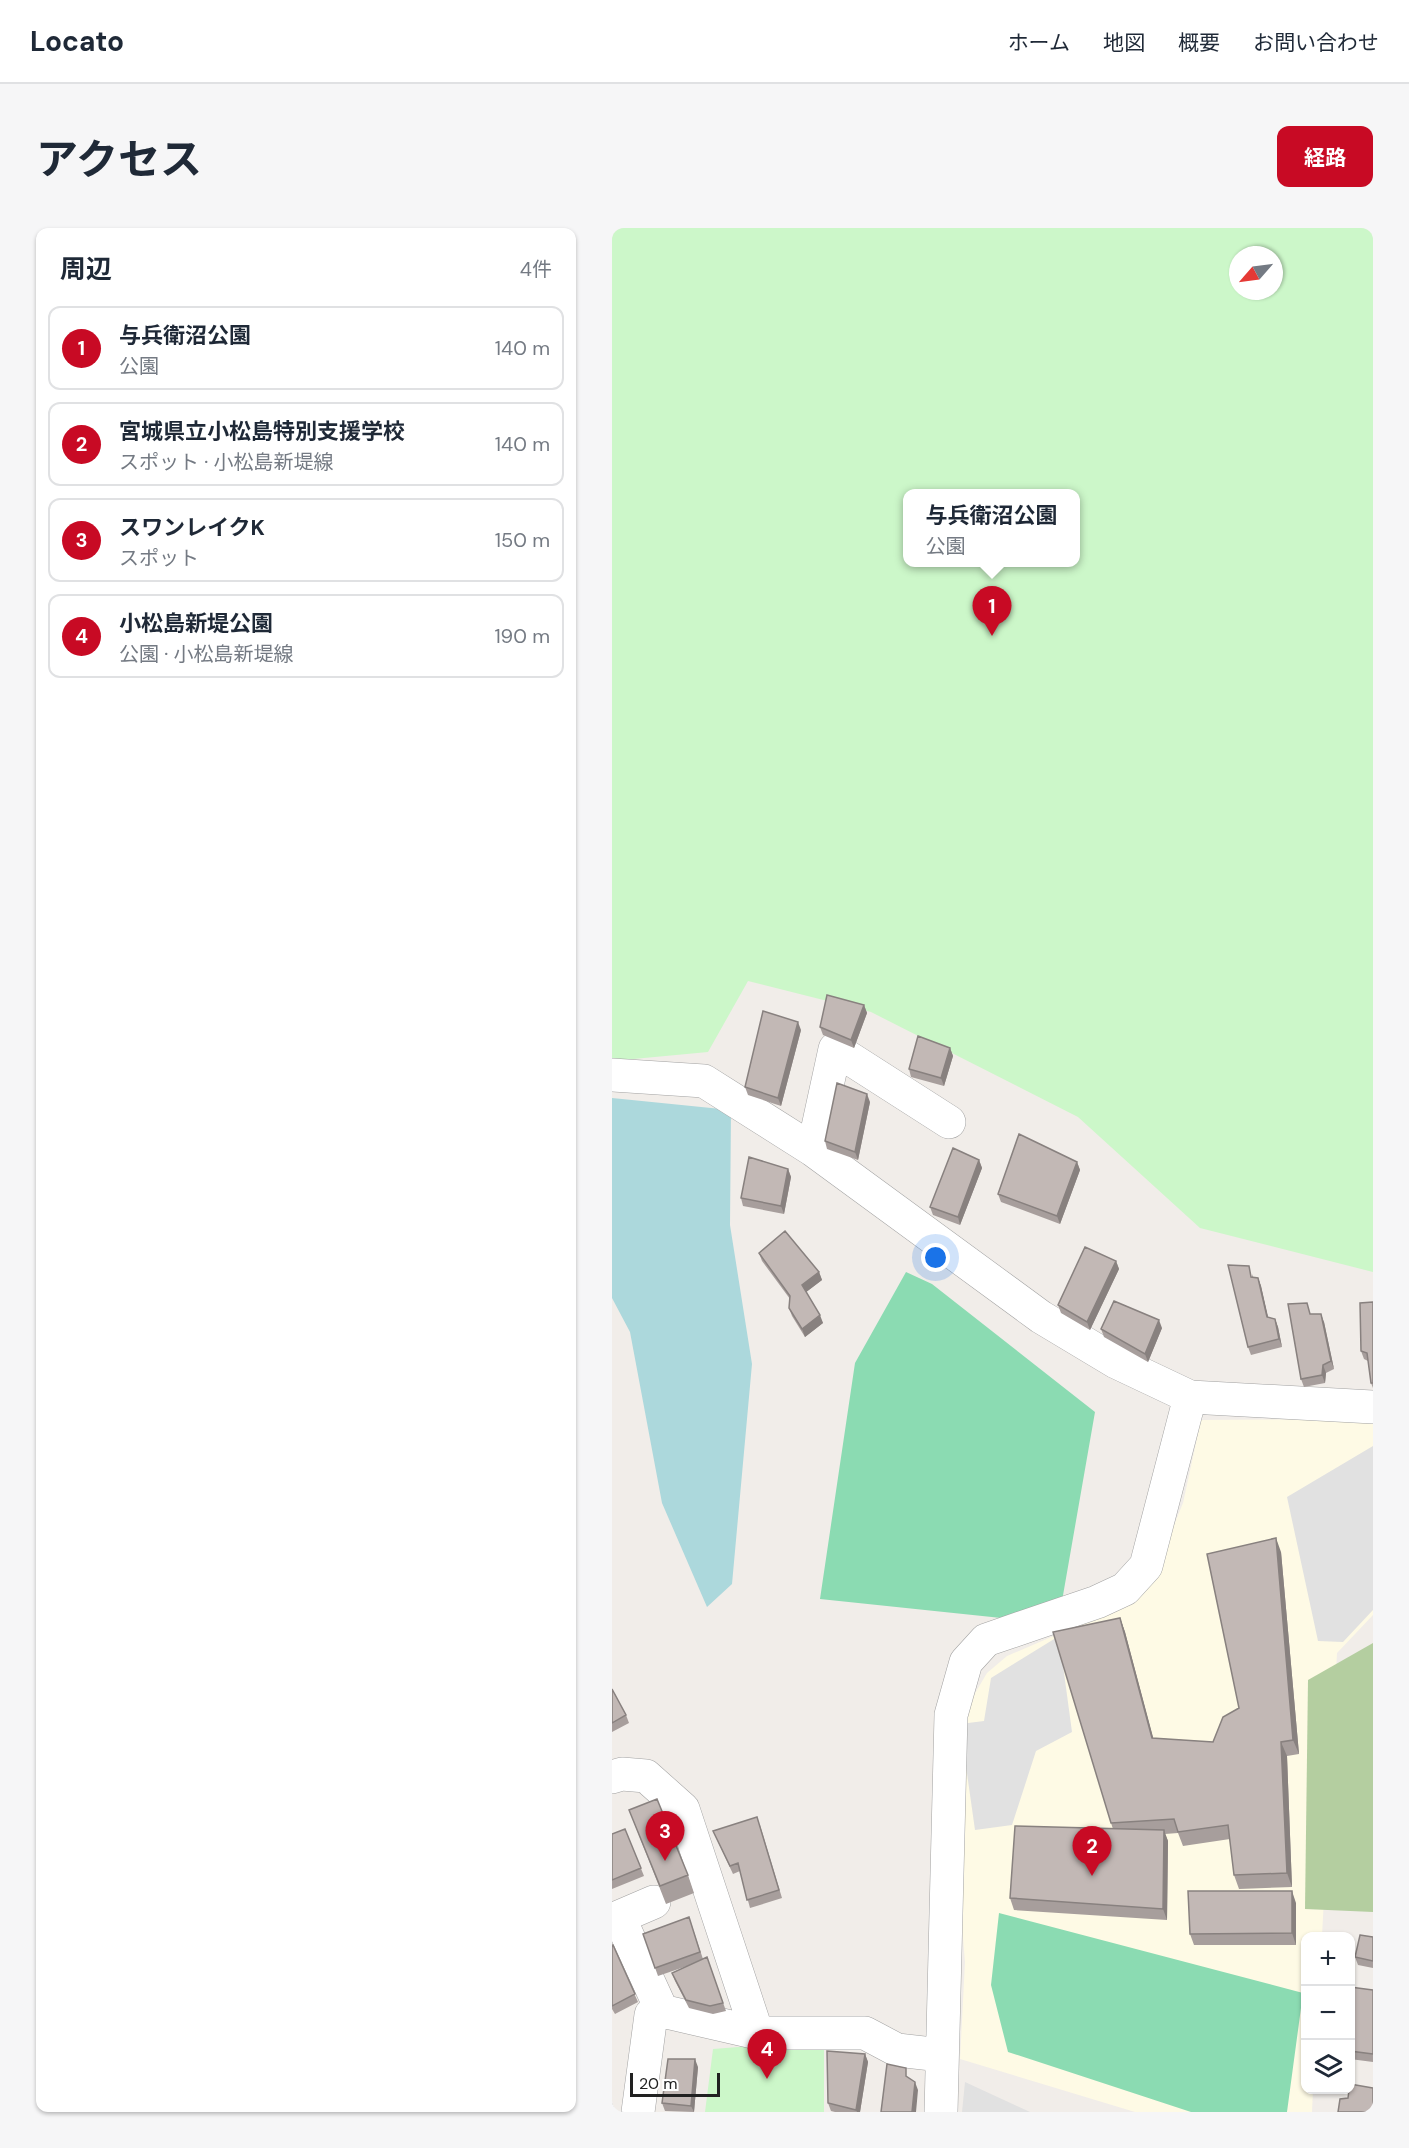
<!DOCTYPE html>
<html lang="ja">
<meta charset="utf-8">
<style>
body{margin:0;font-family:"DM Sans","Noto Sans JP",sans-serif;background:#f6f6f7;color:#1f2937}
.controls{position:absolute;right:18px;bottom:18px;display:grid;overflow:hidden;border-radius:12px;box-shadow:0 2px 4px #0004}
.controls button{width:54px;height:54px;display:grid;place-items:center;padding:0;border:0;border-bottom:2px solid #e0e1e3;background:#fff;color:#1f2937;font:30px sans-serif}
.compass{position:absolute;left:617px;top:18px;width:54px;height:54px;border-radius:50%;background:#fff;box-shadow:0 2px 4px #0004;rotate:242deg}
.scale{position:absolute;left:18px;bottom:15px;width:90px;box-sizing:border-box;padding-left:6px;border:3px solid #212121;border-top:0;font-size:16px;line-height:21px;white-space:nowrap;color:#212121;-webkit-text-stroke:4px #fff;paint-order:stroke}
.you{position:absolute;left:324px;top:1030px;width:21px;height:21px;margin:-15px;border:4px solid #fff;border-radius:50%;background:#1a73e8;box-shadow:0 0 0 9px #1a73e833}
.badge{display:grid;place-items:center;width:39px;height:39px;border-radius:50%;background:#c80a24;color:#fff;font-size:20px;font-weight:700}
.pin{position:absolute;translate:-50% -50px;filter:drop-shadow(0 2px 3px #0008)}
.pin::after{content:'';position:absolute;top:32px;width:21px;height:18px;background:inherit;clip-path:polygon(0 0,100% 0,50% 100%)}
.popup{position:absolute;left:291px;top:261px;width:177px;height:78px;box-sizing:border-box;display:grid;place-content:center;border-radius:12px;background:#fff;filter:drop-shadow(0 2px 4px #0005);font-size:20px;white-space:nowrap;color:#747a83}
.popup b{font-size:22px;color:#1f2937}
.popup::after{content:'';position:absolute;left:50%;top:100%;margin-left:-12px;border:12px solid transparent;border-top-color:#fff}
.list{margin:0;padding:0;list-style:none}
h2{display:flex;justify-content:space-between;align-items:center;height:78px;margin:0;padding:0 24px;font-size:26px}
h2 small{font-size:20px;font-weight:400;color:#747a83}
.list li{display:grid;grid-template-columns:39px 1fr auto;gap:18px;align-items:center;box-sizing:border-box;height:84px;margin:0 12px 12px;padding:0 12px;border:2px solid #e0e1e3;border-radius:12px}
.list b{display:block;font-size:22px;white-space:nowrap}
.list p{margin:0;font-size:20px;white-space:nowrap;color:#747a83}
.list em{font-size:20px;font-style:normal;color:#747a83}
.icon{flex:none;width:33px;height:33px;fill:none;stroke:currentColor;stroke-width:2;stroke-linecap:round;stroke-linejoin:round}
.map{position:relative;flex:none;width:761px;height:1884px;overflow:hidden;border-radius:12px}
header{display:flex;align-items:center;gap:36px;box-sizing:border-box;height:84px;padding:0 30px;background:#fff;border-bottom:2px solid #e0e1e3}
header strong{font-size:28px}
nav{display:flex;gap:33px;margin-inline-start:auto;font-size:21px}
.intro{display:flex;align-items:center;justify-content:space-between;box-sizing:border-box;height:144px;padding:0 36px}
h1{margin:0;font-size:42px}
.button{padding:15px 27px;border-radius:12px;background:#c80a24;color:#fff;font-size:21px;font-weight:700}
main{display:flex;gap:36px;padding:0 36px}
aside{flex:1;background:#fff;border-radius:12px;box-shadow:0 2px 4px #0004}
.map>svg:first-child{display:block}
.education{fill:#fefae5}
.forest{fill:#b4cea0}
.park{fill:#ccf7c9;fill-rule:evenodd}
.pitch{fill:#8bdbb2}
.parking{fill:#e1e1e1}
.water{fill:#acd8dc}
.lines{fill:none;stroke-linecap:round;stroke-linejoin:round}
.minor-casing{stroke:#a2a2a2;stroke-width:34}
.minor{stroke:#fff;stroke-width:33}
.wall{fill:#a79e9c}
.shaded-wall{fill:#88817f}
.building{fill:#c2b8b5;stroke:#88817f;stroke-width:1.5}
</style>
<header>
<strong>Locato</strong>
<nav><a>ホーム</a><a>地図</a><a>概要</a><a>お問い合わせ</a></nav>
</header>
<div class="intro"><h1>アクセス</h1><a class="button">経路</a></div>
<main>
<aside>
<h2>周辺<small>4件</small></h2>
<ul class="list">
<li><span class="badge">1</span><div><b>与兵衛沼公園</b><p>公園</p></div><em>140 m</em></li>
<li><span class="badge">2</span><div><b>宮城県立小松島特別支援学校</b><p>スポット · 小松島新堤線</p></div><em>140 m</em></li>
<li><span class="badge">3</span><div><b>スワンレイクK</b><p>スポット</p></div><em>150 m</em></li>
<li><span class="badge">4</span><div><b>小松島新堤公園</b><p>公園 · 小松島新堤線</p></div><em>190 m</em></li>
</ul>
</aside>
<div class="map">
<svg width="761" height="1884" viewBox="0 0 761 1884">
<rect width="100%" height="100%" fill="#f1ede9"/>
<!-- education -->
<path class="education" d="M761,1191V1387L725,1425L710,1708H694V1862H701L700,1884H523L348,1831L353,1734L346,1652L349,1489L375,1445L395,1428L467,1397L538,1356L571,1275L589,1192Z"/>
<!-- forest -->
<path class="forest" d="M761,1415V1684L693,1681L696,1452Z"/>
<!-- park -->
<path class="park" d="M0,0H761V1044L588,1000L466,889L259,784L136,753L96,824L0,833ZM626,27H662V63H626ZM296,266H464V334H296Z
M190,1814L212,1815V1884H93L101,1821Z"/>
<!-- pitch -->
<path class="pitch" d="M294,1044L320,1056L483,1184L446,1396L208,1371L243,1135Z
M387,1685L691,1765L675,1884H579L396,1824L379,1757Z"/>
<!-- parking -->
<path class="parking" d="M761,1218V1382L731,1414L706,1413L675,1269Z
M447,1408L460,1504L424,1523L400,1597L363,1602L348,1496L372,1493L379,1450Z
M353,1854L418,1884H350Z"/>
<!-- water -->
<path class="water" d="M0,870L119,882L118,997L140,1136L120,1356L95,1379L50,1275L18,1104L0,1070Z"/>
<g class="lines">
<!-- minor casing -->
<g class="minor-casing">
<path id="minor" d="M0,847L92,853L201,922L429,1089L504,1134L578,1169L534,1338L513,1361L485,1374L374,1412L354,1434L339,1487L329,1884
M201,922L223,821L337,894
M578,1169L761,1179
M0,1549L10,1546L34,1548L71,1581L145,1805H253L285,1822L329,1827
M42,1674L7,1689L50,1783
M26,1884L39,1787L50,1783L145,1805"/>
</g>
<!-- minor -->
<use href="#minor" class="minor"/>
</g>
<!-- wall -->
<path class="wall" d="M252,777L255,785L242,820L211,807L208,799Z
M189,802L169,878L136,867L133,859Z
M338,820L341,828L332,858L299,849L297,841Z
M258,874L246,932L215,921L213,913Z
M367,932L370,940L348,997L321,987L318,979Z
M465,934L468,942L448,996L389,974L386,966Z
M176,941L179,949L172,986L131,978L129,970Z
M147,1025L207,1044L210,1052L194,1064L211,1095L193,1109L180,1088L177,1080L178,1071L150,1033Z
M504,1033L507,1041L478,1102L449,1085L446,1077Z
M640,1046L641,1049L646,1050L649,1058L656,1090L663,1091L666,1099L670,1119L639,1127L636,1119Z
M761,1074V1160L759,1155L756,1133L752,1131L749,1123Z
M699,1086L712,1094L722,1141L714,1145L713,1155L692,1159L689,1151Z
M550,1100L536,1134L492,1109L489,1101Z
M669,1324L687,1526L675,1528L680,1659L627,1661L622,1647L618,1611L571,1618L566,1605L553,1606L556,1613L555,1692L402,1682L398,1670L501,1601L499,1595L508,1390L513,1404L541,1510L601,1514L627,1480Z
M0,1461L14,1487L17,1495L0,1504Z
M17,1582L76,1647L82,1665L54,1676Z
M148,1597L170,1670L138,1680L128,1643L121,1646L101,1603Z
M13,1601L32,1648L0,1661V1606Z
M684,1675V1717H582L578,1706Z
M77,1689L91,1731L95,1729L114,1783L101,1786L77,1780L63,1753L60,1745L78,1737L46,1748L31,1706Z
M761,1709V1740L746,1737L743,1729Z
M0,1717L26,1774L3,1786L0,1781Z
M738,1759L761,1762V1834L738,1831Z
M253,1826L256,1834L248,1884H223L219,1883L216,1875Z
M86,1839L82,1884L53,1883L50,1875Z"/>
<!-- shaded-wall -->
<path class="shaded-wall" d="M252,777L255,785L242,820L239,812Z
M186,794L189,802L169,878L166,870Z
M338,820L341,828L332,858L329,850Z
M255,866L258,874L246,932L243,924Z
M367,932L370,940L348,997L346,989Z
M465,934L468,942L448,996L445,988Z
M176,941L179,949L172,986L169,978Z
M504,1033L507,1041L478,1102L475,1094Z
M207,1044L210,1052L193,1065L190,1057Z
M646,1050L649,1058L658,1097L655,1089Z
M709,1086L712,1094L722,1141L719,1133Z
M208,1087L211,1095L193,1109L190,1101Z
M663,1091L666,1099L670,1119L667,1111Z
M547,1092L550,1100L536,1134L533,1126Z
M711,1137L714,1145L713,1155L710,1147Z
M664,1310L669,1324L687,1526L681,1512Z
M508,1390L513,1404L545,1524L540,1510Z
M669,1514L675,1528L680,1659L675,1645Z
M552,1602L556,1613L555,1692L551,1681Z
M680,1663L684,1675V1717L680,1705Z
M253,1826L256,1834L248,1884H245L244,1882Z
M83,1831L86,1839L82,1884L79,1878Z
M303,1854L306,1862L304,1884H300Z
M0,1875L3,1883V1884H0Z"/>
<!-- building -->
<path class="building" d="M215,767L252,777L239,812L208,799Z
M151,783L186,794L166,870L133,859Z
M306,808L338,820L329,850L297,841Z
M225,855L255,866L243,924L213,913Z
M407,906L465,934L445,988L386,966Z
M341,920L367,932L346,989L318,979Z
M137,929L176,941L169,978L129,970Z
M173,1003L207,1044L190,1057L208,1087L190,1101L177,1080L178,1068L147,1025Z
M473,1019L504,1033L475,1094L446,1077Z
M616,1037L637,1038L639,1049L646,1050L655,1089L663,1091L667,1111L636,1119Z
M502,1073L547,1092L533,1126L489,1101Z
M761,1074V1155H759L755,1125L749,1123L748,1075Z
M695,1075L698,1086H709L719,1133L711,1137L710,1147L689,1151L676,1076Z
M664,1310L681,1512L669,1514L675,1645L622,1647L616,1597L566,1604L562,1591L499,1595L441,1404L508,1390L540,1510L601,1514L611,1489L627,1480L595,1326Z
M0,1461L14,1487L0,1495Z
M45,1571L76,1647L48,1658L17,1582Z
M145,1589L167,1662L135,1672L126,1635L118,1638L101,1603Z
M403,1598L552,1602L551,1681L398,1670Z
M13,1601L29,1640L0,1652V1606Z
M576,1663H680V1705L578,1706Z
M77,1689L88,1724L43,1740L31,1706Z
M748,1707L761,1709V1733L743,1729Z
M0,1717H1L23,1766L0,1778Z
M95,1729L111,1775L98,1778L74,1772L60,1745Z
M738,1759L761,1762V1826L738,1823Z
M215,1823L253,1826L244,1882L216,1875Z
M56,1831H83L79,1878L50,1875Z
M275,1836L294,1840V1848L303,1854L300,1884H269Z
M738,1856L761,1860V1884H726L728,1871L736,1870L737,1862H738Z"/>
</svg>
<div class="controls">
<button>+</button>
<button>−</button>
<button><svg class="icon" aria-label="layers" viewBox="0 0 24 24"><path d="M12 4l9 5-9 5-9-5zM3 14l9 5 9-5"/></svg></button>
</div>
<svg class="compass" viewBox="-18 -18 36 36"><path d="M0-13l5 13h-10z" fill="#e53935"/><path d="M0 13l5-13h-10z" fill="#747a83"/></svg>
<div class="scale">20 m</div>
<div class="you"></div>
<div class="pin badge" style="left:380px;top:408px">1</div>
<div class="popup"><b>与兵衛沼公園</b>公園</div>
<div class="pin badge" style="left:480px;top:1648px">2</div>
<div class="pin badge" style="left:53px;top:1633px">3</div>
<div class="pin badge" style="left:155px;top:1851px">4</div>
</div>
</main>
